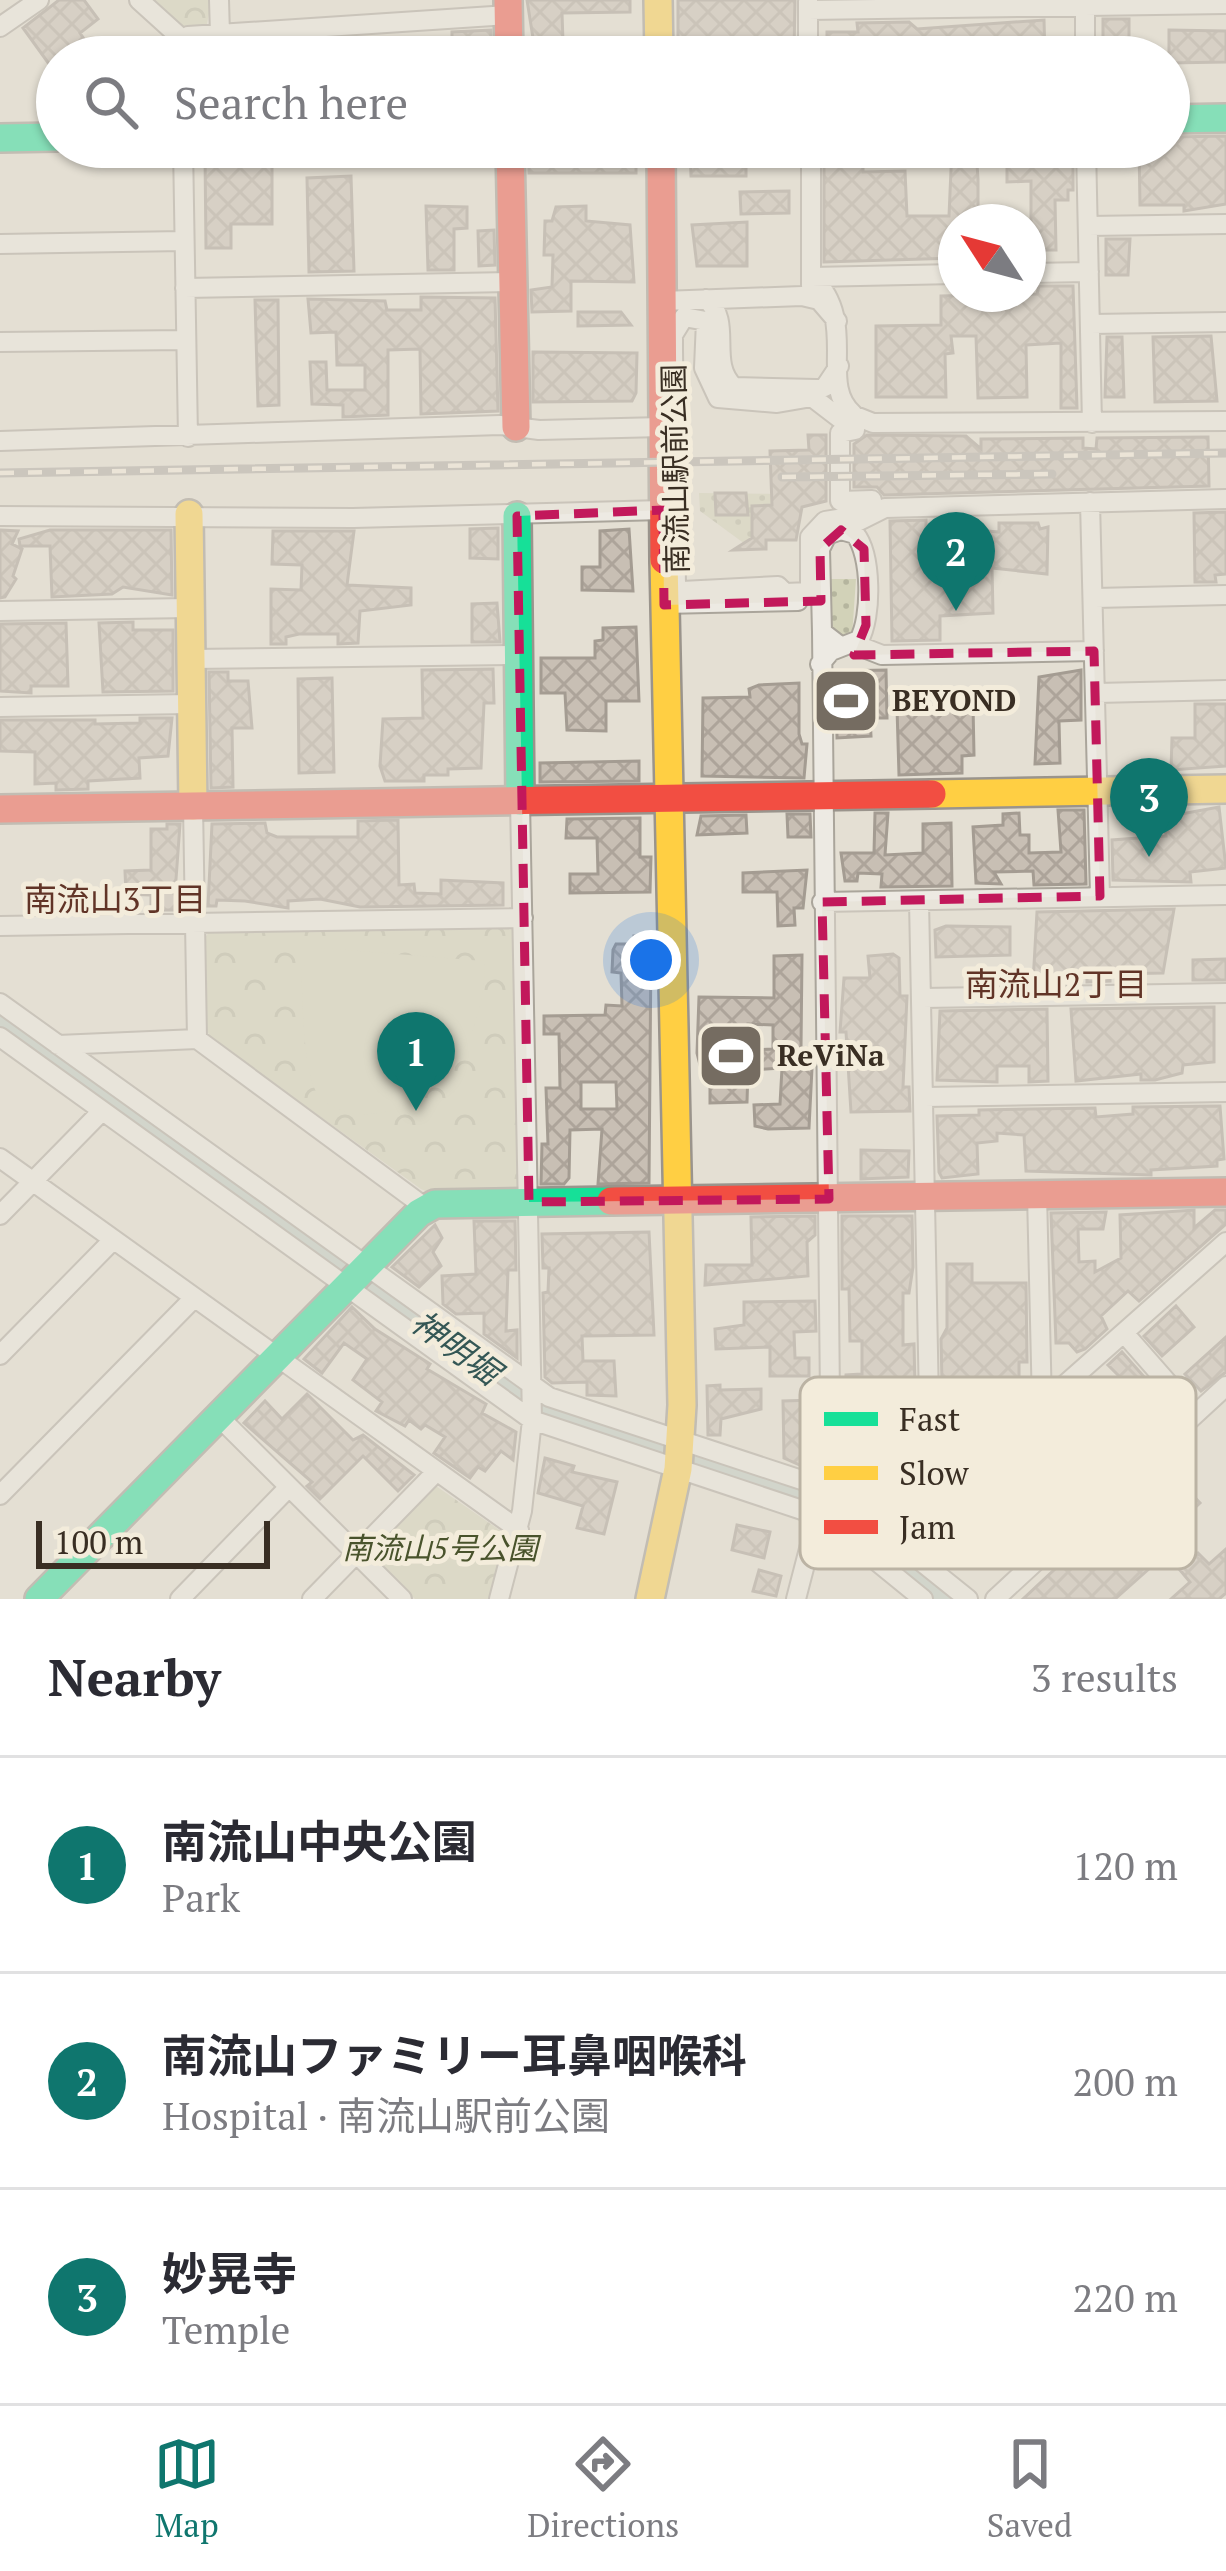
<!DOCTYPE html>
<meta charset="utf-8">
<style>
body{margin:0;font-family:"PT Serif","Noto Sans JP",serif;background:#f7f7f7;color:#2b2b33}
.compass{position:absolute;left:938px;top:204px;width:108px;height:108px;border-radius:50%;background:#fff;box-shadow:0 3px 9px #0004;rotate:306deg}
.scale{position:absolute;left:36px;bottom:30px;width:234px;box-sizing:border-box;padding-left:12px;border:6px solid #392e23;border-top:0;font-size:33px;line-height:42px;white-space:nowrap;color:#392e23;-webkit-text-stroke:9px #f3ecdb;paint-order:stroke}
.you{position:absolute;left:651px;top:960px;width:42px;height:42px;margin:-30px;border:9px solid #fff;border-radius:50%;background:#1a73e8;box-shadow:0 0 0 18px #1a73e833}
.badge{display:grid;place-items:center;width:78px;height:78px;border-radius:50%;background:#0f766e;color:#fff;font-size:39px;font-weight:700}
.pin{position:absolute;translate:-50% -99px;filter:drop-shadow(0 3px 6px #0008)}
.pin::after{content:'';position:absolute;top:63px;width:42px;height:36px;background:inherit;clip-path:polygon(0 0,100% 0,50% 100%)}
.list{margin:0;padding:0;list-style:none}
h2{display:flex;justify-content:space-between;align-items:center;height:156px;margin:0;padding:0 48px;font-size:51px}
h2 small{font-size:39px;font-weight:400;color:#7c7c81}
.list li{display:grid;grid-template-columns:78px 1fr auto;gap:36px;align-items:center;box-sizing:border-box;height:216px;padding:0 48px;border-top:3px solid #e1e1e2}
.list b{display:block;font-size:45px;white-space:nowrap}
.list p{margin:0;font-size:39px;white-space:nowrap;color:#7c7c81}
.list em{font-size:39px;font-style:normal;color:#7c7c81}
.icon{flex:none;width:66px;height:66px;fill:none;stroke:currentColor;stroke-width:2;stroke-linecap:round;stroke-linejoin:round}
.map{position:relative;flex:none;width:1226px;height:1599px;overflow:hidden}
.search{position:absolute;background:#fff;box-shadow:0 3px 9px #0004;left:36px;right:36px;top:36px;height:132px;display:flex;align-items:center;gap:30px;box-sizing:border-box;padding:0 42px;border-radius:66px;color:#7c7c81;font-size:45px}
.sheet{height:804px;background:#fff}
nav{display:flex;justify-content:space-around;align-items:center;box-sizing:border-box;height:168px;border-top:3px solid #e1e1e2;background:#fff;font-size:33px;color:#7c7c81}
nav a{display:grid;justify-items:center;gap:6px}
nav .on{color:#0f766e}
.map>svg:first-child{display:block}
.grass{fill:url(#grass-dots)}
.park{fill:url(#park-crowns)}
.garden{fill:#d2d2b8}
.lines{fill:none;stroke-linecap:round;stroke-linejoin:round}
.river{stroke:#bdc9c2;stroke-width:27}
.building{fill:url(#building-cross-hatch);stroke:#a49c92;stroke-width:3;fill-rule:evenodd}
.street-casing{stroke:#aaa59b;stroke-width:22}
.fast-casing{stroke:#9a948c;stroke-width:32}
.slow-casing{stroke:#9a948c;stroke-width:32}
.jam-casing{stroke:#9a948c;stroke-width:32}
.street{stroke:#edeae3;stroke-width:18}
.fast{stroke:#16e098;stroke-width:27}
.slow{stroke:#ffcf43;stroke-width:27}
.jam{stroke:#f24e42;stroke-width:27}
.rail-casing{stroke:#ada9a3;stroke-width:9}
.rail{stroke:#f3ecdb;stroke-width:4.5;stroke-dasharray:14;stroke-linecap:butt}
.marked{fill:none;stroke:#c2185b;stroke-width:9;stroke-dasharray:24 15;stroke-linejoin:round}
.labels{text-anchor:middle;stroke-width:10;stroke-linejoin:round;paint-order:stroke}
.street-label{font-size:30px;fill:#392e23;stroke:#f3ecdb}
.poi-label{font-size:30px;font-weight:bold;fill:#392e23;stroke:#f3ecdb;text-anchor:start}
.park-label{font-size:30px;font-style:italic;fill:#49532c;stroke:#f3ecdb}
.neighbourhood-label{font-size:33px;fill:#613427;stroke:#f3ecdb}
.water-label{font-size:33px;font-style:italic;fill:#345755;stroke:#f3ecdb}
.key{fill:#f3ecdb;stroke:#bbb3a4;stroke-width:3}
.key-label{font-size:33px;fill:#392e23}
</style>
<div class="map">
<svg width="1226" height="1599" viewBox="0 0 1226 1599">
<defs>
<pattern id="grass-dots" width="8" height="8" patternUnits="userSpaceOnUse" patternTransform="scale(3)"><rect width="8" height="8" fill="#d2d2b8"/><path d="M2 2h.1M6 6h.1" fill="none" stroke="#b5b59e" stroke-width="1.8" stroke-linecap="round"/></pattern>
<pattern id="park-crowns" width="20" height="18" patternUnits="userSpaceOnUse" patternTransform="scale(3)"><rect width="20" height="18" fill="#d2d2b8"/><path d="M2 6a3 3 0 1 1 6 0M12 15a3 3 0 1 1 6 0" fill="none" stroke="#b5b59e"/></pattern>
<pattern id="building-cross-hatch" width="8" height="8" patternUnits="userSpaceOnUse" patternTransform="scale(3)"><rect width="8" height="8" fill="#c8bfb4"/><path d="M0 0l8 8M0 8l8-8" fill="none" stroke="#ada49a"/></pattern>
</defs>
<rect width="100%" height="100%" fill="#e4dfd3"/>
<!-- grass -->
<path class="grass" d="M699,493L792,494V504L753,506L752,539L745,544L700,511Z
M830,579H856L852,636L841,639L832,630Z"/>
<!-- park -->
<path class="park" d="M150,0H212L206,28L183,31Z
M507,925L516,933L521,1183L514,1193L432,1194L421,1189L211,1038L205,1027L203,940L210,931Z
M433,1484L511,1538L491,1599H415L367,1551Z"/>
<!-- garden -->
<path class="garden" d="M321,948L484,961C489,1031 437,1118 360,1114C346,1113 328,1107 319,1096C302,1074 303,998 301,969Z"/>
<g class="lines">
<!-- river -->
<path class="river" d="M0,1020L549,1414L829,1505L947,1599"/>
</g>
<!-- building -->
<path class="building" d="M59,0H84L98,19L80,33L96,57H57V75L23,28Z
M527,0H630V12L562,13L563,42L610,41L614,57H536Z
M678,0H795L794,52L678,56Z
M1103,19H1129V46H1103Z
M1044,20L1045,57H827V32H858L857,23L909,22L917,29Z
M491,30V57L452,55V32Z
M1169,30L1226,31V62L1169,63Z
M1226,136V204L1184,211V205H1140L1139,147H1169V137Z
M528,147H636V173H529Z
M690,147H746V176H691Z
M952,147L976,150L978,179V222H956V258L824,262V148L863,151V172L905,171L907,216H949Z
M1031,147H1073V190H1068V200H1055L1056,250H1031V181L1007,182V152Z
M205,154H230V166H272V224H231V248H206Z
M351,176L354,271L309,272L307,178Z
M789,191V213L741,214L740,192Z
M426,206L467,207V228L454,229V270H428Z
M586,206V221L630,225L634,282L571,281V311L532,312L531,290L552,287L553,255H544L545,221H552L556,207Z
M747,222V266H697L692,225Z
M494,230L495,265L479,266L478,231Z
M1106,239H1130L1128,275H1106Z
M1039,286H1073L1077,408H1061V343L1026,345L1027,397L978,398L976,336H951L953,353L945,354L946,397H876V326L941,325V296L1037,294Z
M421,297L495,298L498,411L421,414L420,349L388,350V415L343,417V405L312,404L310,362H326L327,390H365V365H337L336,332L311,333L308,299L385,301L387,310H421Z
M255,300H278L279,405L258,406Z
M578,312H621L631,325L578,326Z
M1211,336L1217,401L1155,402L1153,337Z
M1107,337H1122L1124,397H1105Z
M533,352L637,353L636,393L632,401L533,402Z
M808,435H826V501L802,507L796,540H766V549L733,550L752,538V506L772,505L770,451L809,450Z
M867,435L966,436L981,449V439L1083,438V448L1096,449L1097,438L1208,437L1209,486L884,495L877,487H854V444Z
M715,493H746L748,515H716Z
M1226,512V574L1215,575L1216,582H1195L1194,513Z
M926,520V545L975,539L976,530L999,532V523H1038L1040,529L1048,527L1047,574L992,568L993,613L940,616V640L892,641L890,521Z
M498,528V559L470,558V529Z
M629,529L633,591L582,590V567H600V531Z
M0,530L18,531L12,544L22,549L13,576L16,579L5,597L0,598Z
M50,530H171L172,595L123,587L112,594L52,597L50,546H20L19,539Z
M273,531H354L347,585L411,588V605L360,611L358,643L338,644V634H299L286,637V644H271V589L301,590L302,565L272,564Z
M497,603L500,642H472V604Z
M133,622V630H173V691L103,692L99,623Z
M66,623L68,686H31V693L0,691V624Z
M636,627L639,701H606V731L567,730L565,693H541V658H595V641L603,640V628Z
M493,669L494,703H484L481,768L448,769V775H424V781H385L380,766L383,719L423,718L422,670Z
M886,670L887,718H870L871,736L837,738L836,671Z
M1081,670V720L1059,721L1060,763L1035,764L1039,677Z
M209,672H228V681H248L252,728H232L233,787L211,788Z
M332,678L334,772L299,773L298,679Z
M799,683V734L802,744H807L804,778L702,776L703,698L750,697L749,689L759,685Z
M1195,704H1226V766L1171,770L1172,738H1195Z
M973,705L974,755L962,756V773L899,775L897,708Z
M140,718H172L168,756L139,758L140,778L88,781V789L56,790V783L35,784V752L0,751V720H95V724L140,723Z
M639,761V781L540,782V763Z
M1219,807L1226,868L1190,872L1191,882L1113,880L1112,840L1166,836L1165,817Z
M1058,810H1084L1086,884L1034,885L1033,871L994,872L1001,884L976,883L973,827L1003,825V814L1019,813L1020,835H1029V853L1061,852Z
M875,813H888L885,855L923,853V824L951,823L952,886L881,887L882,874L858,873L857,881H845L841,853H874Z
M787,814H810L811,837H788Z
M746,815L747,833L697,835L701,816Z
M640,818V857H651L650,892L570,893V874H598L597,838H566L567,819Z
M398,820L399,885L414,884L415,893L441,894V880L503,883V905L360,907L320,899L288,901V908L245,901L217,900L216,906H208L212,824L265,823L267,833L277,837H358V821Z
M167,824H180L175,893L181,892V910H151V895L126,894L125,871L151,870V829H167Z
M807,870L803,908H794L795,925L778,926L777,892H743V873Z
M1174,909L1163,973L1110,974V981L1087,982V974L1059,975V982L1033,983L1037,912Z
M946,926L1010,927V955L936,957L935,930Z
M634,936H650L651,948L649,1183L598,1184L602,1129L570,1130L569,1178L564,1184H541L542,1144H548L546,1088H560L559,1034H544V1016L605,1015L606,1005L622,1006L621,973L612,972L613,950L616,944H634ZM581,1082H616L617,1109H581Z
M893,954L899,958L900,996H907L903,1087H909L910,1111L851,1112L846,1032H840L844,978H870L868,956Z
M802,955L801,1048H813L809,1128L768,1129L755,1126L754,1105L780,1104L782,1068L748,1070L747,1102L710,1103V1065H700L697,1053L699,997L774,998V956ZM748,1024L773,1025V1049L748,1050Z
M1226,959V980H1193V960Z
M1214,1007V1062L1183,1065L1182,1073L1155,1080H1141V1074L1076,1081L1071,1009Z
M1047,1009L1048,1081L1029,1082V1066H997V1082L937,1080L940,1011Z
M1220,1106L1224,1159L1217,1160V1166L1151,1170V1175L1026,1171L1024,1135L997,1133V1141L977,1143L978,1174L942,1178L939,1172L937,1116L979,1115V1110L1095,1108L1096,1117L1133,1114V1107Z
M861,1150L909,1151L908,1177L861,1179Z
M1194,1210V1228L1215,1210H1226V1224L1139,1301L1128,1291L1101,1316L1107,1329L1085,1349L1077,1352L1069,1343H1056L1051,1213L1106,1212L1103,1229H1078L1079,1262L1095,1261V1272L1121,1258L1120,1215Z
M815,1216V1235L807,1242L808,1276L705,1285L706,1265H752L751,1217Z
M842,1216H912L913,1267L909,1293H903V1345L914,1344L915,1386L897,1387V1465L904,1474V1509L892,1519L885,1515L884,1485H848L837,1478L846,1375L862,1374V1341H850L849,1289H842Z
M474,1221H515L516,1270H508L506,1331L517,1330V1358L484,1334V1313L456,1314L443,1304L442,1276L476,1274Z
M435,1225L442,1238L433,1252L441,1266L419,1287L392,1267Z
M649,1232L654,1335L582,1336L583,1361H614L616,1396L587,1395V1382L552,1383L545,1377L543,1293L548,1292L549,1268H543L542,1234Z
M947,1264H972V1283H1026L1027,1362H1019V1391H1028V1399L1017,1409H993V1430L968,1435L965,1456L948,1470H944L941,1339L947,1328Z
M815,1301L816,1331L794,1332L795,1358H809V1376H770V1347L716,1349L715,1329L744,1325V1302Z
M1176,1306L1194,1327L1162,1356L1144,1336Z
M352,1307L375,1329L430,1364L427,1369L486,1404L482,1413L516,1432L513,1460L501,1451L485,1471L478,1467L470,1478L434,1453L445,1437L425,1425L421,1429L409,1420L405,1426L376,1411L382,1402L353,1380L367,1359L344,1343L322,1373L304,1359Z
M1226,1337V1372L1201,1391L1185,1374Z
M1122,1352L1169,1405L1131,1445L1109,1419L1129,1402L1116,1387L1123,1380L1108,1365Z
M720,1385V1390L761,1389V1409L721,1419L720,1435H708L707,1386Z
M307,1394L353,1440L363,1435L414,1475L398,1491L363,1456L320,1499L307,1486L312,1482L244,1423L265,1401L282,1419Z
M814,1400L809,1466H802L784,1458L783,1401Z
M545,1458L574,1466L572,1472L617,1482L604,1534L577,1528L583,1506L538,1493Z
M1165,1466L1200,1503L1141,1558L1150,1568L1115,1599H1023Z
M737,1525L770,1532L764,1558L732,1550Z
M1226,1549V1593L1219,1599H1171L1190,1582L1180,1570L1198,1553L1209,1564Z
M759,1570L781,1576L776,1596L753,1591Z"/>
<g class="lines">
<!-- street casing -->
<g class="street-casing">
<path id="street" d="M139,0L181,38
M219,0L220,34
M1085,0V57
M808,2V57
M808,10L1226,4
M0,27L39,0
M151,57L188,36L508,15
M183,147L188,437
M811,147V286
M1086,147L1092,423
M1088,226L1226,224
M0,244L183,241
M1028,273L1089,272
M812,277C860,323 817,383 853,414
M812,277L956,274
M185,288L513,282
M706,299C734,322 707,362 734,387L816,389L825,387L839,366
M662,301L802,296L819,300L837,321
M684,317L706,321L704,368L718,398L777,403L812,397L855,430L840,433V501L872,500L856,516L825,521L810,537V592L785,593L778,586L682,591L676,586L673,350V335Z
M1091,324L1226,322
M0,342L184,340
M843,411L873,423L1226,421
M0,441L500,425L539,430L662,427
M1090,502L1100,896
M0,516L353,518L663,510
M841,530L885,508L1226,499
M1095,598L1226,595
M664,604L798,601
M0,611L189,608
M854,644L882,655L1094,651
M191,659L518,655
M820,664L831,651L859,640C872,617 872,555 855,534L841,530L827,535L820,549L822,632L840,646
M1097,693L1226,690
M0,707L190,704
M193,806L197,1039
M919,901L931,1503
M822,902L1226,895
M0,926L523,918
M923,998L1226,993
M0,1003L549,1397L832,1490L968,1599
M0,1037L532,1420L802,1510L842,1533L923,1599
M58,1045L197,1039L426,1208
M925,1097L1226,1092
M0,1158L519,1530
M1037,1194L1042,1406
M0,1215L102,1111
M1124,1333L1195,1414
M0,1355L112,1241
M219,1417L402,1599
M0,1495L194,1298
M893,1537L1226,1242
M180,1599L289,1487
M312,1599L436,1472
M499,1599L522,1511L532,1420L520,801
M796,1599L817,1518L830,1398L822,632
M995,1599L1226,1386"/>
</g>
<!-- fast casing -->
<g class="fast-casing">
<path id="fast" d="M1169,119L1226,118
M0,138L57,137
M517,516L520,801
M39,1599L419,1213L435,1204L611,1201"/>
</g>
<!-- slow casing -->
<g class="slow-casing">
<path id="slow" d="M658,0L659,57
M189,514L193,806
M932,794L1226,789
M650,1599L678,1469L682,1405L664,560"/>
</g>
<!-- jam casing -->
<g class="jam-casing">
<path id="jam" d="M508,0L509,57
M510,147L516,427
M661,147L664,560
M0,809L932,794
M611,1201L1226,1192"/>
</g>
<!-- street -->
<use href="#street" class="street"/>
<!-- fast -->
<use href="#fast" class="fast"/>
<!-- slow -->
<use href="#slow" class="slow"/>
<!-- jam -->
<use href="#jam" class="jam"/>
<!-- rail casing -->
<g class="rail-casing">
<path id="rail" d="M0,473L1226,453
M782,477L1052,474"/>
</g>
<!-- rail -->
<use href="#rail" class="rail"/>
</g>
<!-- marked area -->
<path d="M0 0H1226V1599H0ZM663,510L664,605L821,601L820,549L841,530L864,549L866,625L854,655L1094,651L1100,896L822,902L829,1199L529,1202L517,516Z" fill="#e4dfd3" fill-opacity=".55" fill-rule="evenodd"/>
<path class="marked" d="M663,510L664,605L821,601L820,549L841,530L864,549L866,625L854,655L1094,651L1100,896L822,902L829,1199L529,1202L517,516Z"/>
<!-- icons -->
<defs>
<g id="stadium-square" transform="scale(3.45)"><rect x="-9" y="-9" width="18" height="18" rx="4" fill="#756c61" stroke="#f3ecdb"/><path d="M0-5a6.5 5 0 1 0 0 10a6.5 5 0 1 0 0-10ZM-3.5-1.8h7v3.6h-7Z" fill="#fff"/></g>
</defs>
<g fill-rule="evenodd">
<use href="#stadium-square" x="846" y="701"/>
<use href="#stadium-square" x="731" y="1056"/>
</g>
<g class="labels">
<!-- street labels -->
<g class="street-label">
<text transform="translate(676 469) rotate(-91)" y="10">南流山駅前公園</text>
</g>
<!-- poi labels -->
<g class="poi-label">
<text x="892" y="711">BEYOND</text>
<text x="777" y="1066">ReViNa</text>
</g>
<!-- park labels -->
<g class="park-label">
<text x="440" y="1559">南流山5号公園</text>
</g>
<!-- neighbourhood labels -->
<g class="neighbourhood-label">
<text x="115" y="911">南流山3丁目</text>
<text x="1056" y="996">南流山2丁目</text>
</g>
<!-- water labels -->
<g class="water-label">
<text transform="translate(456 1347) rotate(36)" y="12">神明堀</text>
</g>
</g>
<!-- legend -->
<rect x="800" y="1377" width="396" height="192" rx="18" class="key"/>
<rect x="824" y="1412" width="54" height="14" fill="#16e098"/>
<rect x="824" y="1466" width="54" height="14" fill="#ffcf43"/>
<rect x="824" y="1520" width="54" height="14" fill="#f24e42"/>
<g class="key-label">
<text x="899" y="1431">Fast</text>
<text x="899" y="1485">Slow</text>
<text x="899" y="1539">Jam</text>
</g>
</svg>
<svg class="compass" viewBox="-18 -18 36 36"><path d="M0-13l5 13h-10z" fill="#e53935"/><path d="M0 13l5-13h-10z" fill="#7c7c81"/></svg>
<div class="scale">100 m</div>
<div class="you"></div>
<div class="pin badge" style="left:416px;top:1111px">1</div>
<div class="pin badge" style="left:956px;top:611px">2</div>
<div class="pin badge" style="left:1149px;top:857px">3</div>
<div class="search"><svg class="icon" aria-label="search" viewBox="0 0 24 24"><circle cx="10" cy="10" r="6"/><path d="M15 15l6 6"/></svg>Search here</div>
</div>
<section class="sheet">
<h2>Nearby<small>3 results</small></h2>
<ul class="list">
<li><span class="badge">1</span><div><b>南流山中央公園</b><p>Park</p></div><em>120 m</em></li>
<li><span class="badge">2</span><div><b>南流山ファミリー耳鼻咽喉科</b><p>Hospital · 南流山駅前公園</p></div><em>200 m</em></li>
<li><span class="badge">3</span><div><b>妙晃寺</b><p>Temple</p></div><em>220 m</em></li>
</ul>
</section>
<nav>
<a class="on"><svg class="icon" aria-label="map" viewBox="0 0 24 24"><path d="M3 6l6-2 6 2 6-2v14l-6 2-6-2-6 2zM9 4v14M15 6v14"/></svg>Map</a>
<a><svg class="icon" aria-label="directions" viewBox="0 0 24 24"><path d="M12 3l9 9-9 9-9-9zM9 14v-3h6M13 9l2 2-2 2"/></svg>Directions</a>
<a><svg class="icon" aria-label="saved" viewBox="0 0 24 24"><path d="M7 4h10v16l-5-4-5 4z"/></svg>Saved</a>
</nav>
